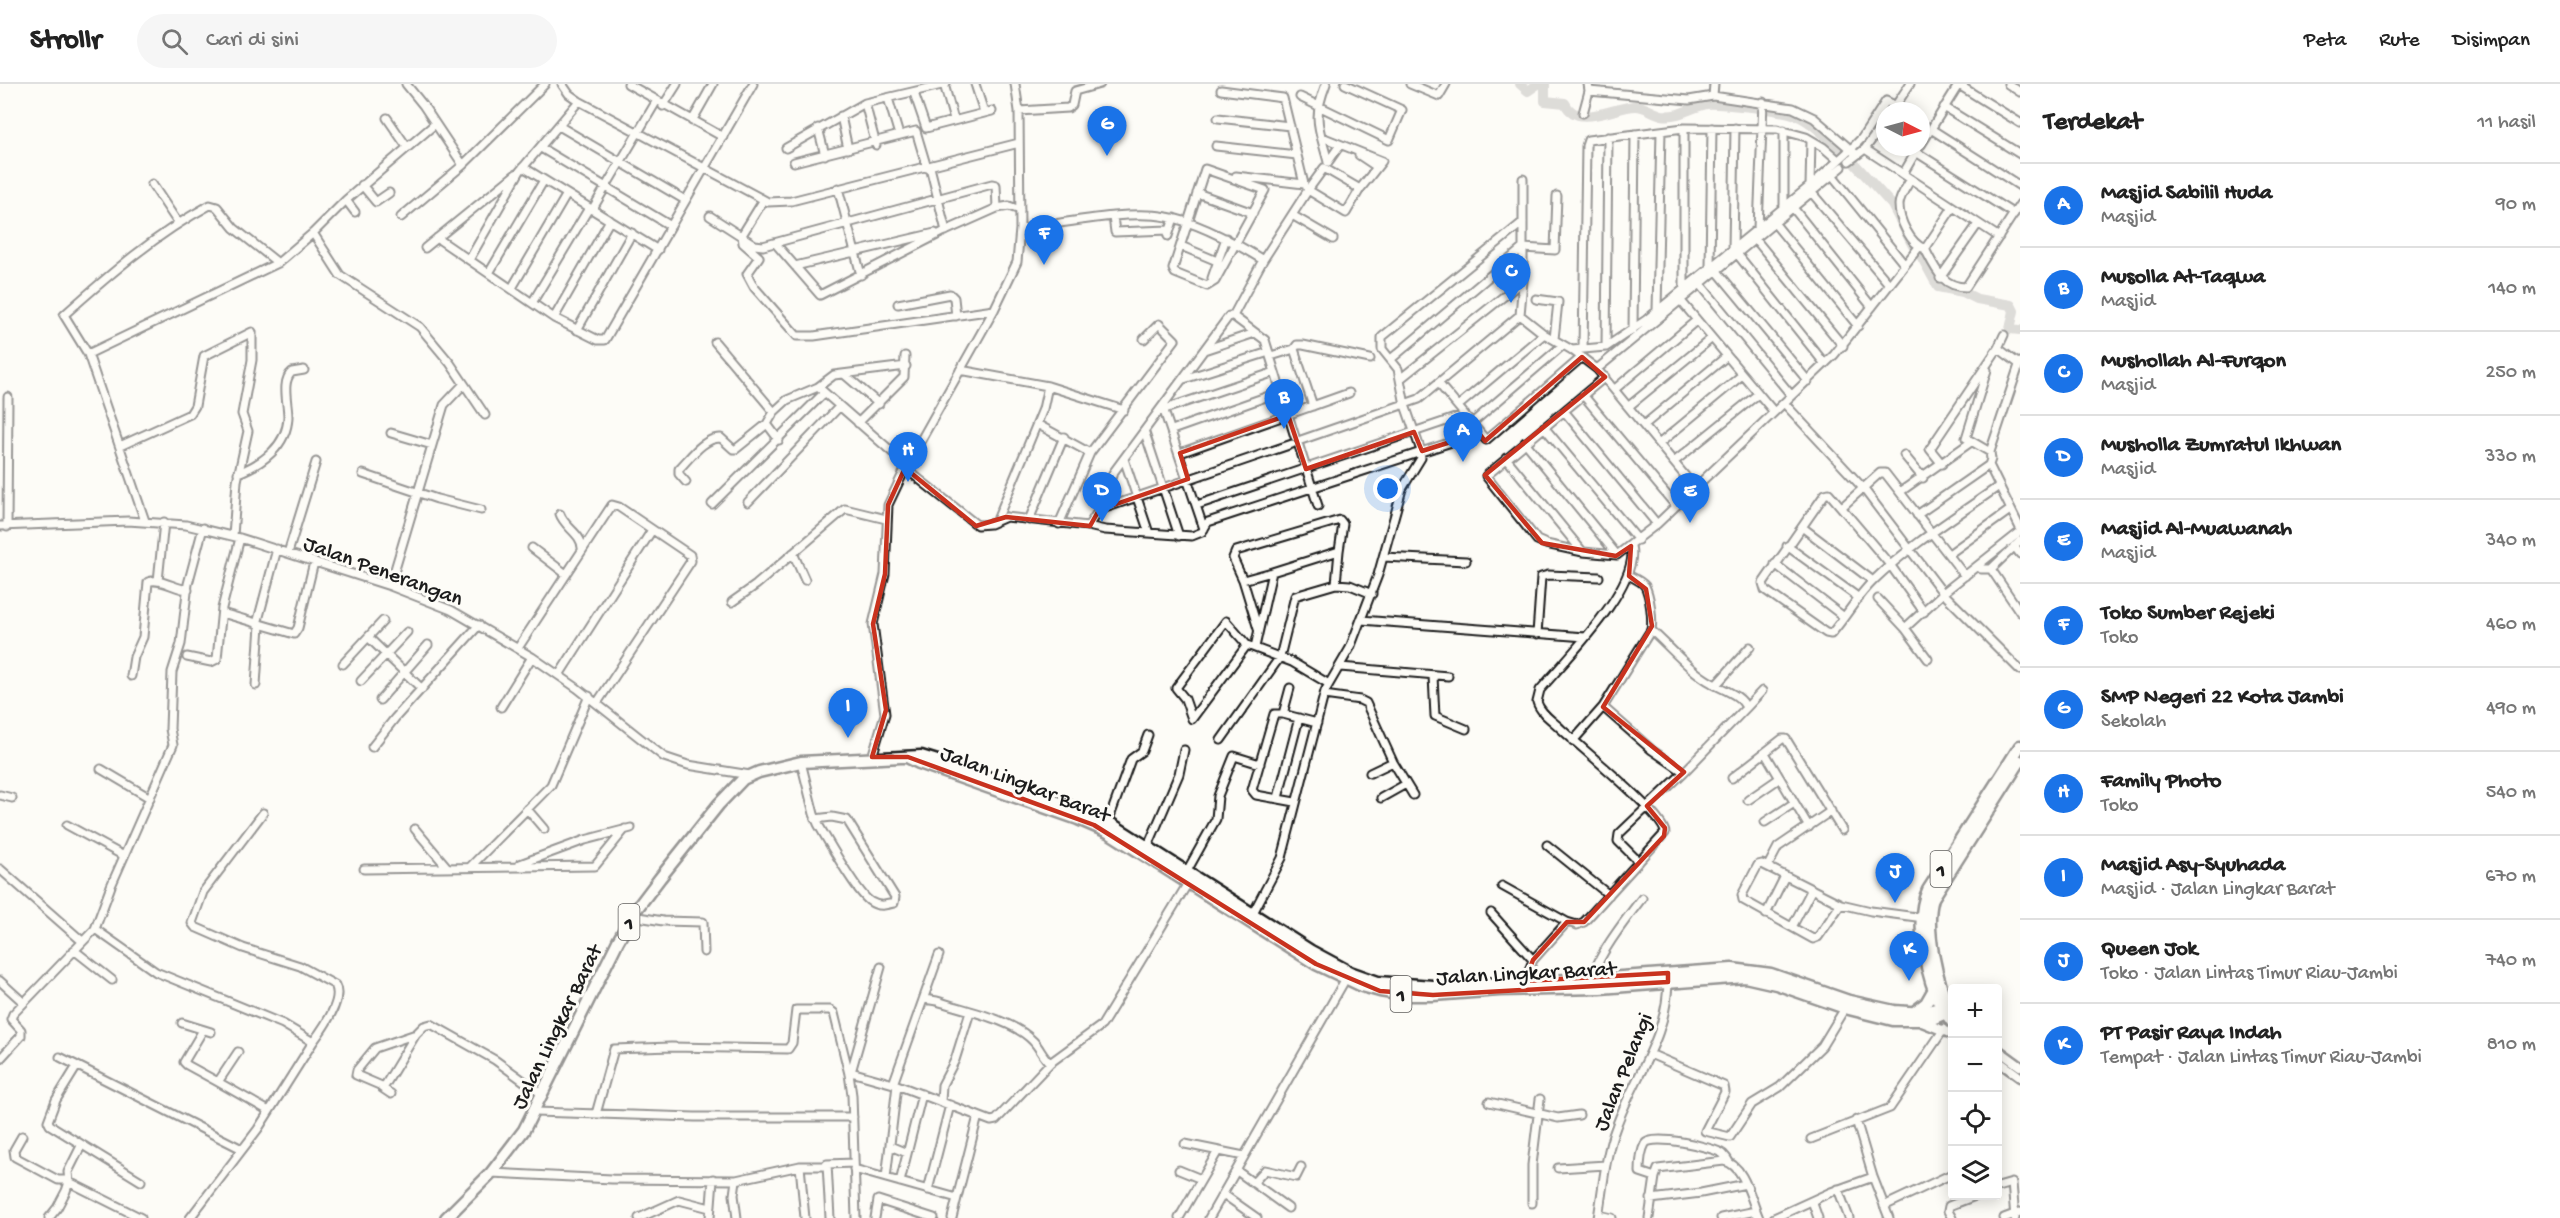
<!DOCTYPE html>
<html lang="id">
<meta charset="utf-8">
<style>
body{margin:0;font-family:"Gochi Hand",sans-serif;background:#f6f6f6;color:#222}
.controls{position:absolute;right:18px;bottom:18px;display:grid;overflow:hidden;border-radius:6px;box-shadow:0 3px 15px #0003}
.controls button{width:54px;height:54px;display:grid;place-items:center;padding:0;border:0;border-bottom:2px solid #e0e0e0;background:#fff;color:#222;font:30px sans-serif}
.compass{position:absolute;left:1876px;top:18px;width:54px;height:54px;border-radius:50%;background:#fff;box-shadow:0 3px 15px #0003;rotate:96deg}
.you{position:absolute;left:1388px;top:405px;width:21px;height:21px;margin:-15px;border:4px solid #fff;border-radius:50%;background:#1a73e8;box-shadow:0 0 0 9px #1a73e833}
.badge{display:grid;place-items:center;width:39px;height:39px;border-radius:50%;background:#1a73e8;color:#fff;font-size:20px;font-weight:700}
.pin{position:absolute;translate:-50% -50px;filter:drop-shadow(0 2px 3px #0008)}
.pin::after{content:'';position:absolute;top:32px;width:21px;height:18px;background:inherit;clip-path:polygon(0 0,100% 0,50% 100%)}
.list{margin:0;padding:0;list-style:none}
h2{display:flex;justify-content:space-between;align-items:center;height:78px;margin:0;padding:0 24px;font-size:26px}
h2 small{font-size:20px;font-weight:400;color:#767676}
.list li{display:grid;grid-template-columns:39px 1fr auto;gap:18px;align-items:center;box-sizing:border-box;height:84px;padding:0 24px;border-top:2px solid #e0e0e0}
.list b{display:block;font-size:22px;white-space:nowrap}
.list p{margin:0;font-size:20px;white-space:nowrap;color:#767676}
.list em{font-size:20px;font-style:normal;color:#767676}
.icon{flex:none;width:33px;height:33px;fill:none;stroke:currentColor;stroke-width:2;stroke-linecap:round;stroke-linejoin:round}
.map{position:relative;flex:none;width:2020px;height:1134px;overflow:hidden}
header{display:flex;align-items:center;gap:36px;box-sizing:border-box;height:84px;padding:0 30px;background:#fff;border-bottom:2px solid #e0e0e0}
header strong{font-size:28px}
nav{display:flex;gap:33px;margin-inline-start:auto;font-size:21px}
.search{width:420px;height:54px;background:#f6f6f6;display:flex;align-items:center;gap:15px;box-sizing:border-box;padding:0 21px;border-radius:33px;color:#767676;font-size:22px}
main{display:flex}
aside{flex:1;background:#fff}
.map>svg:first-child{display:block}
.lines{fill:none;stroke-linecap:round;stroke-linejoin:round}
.river{stroke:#b7b6b2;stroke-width:10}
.minor-casing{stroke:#1c1c1c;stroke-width:11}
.major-casing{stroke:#1c1c1c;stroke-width:13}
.highway-casing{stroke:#1c1c1c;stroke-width:15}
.minor{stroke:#fdfcf7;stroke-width:7}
.major{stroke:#fdfcf7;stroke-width:8}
.highway{stroke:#fdfcf7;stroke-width:10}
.marked{fill:none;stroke:#c8321e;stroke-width:4.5;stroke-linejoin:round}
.labels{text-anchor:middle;stroke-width:6;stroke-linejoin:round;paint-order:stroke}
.shield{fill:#fdfcf7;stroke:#605f5e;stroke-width:1.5}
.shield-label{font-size:21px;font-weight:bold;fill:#1c1c1c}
.street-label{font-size:22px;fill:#1c1c1c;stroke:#fdfcf7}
</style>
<header>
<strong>Strollr</strong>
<div class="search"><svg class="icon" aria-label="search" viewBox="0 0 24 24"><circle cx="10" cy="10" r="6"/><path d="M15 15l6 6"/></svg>Cari di sini</div>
<nav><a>Peta</a><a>Rute</a><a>Disimpan</a></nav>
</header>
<main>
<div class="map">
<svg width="2020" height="1134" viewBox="0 0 2020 1134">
<rect width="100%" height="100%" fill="#fdfcf7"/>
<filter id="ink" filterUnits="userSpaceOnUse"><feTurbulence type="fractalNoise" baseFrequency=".0167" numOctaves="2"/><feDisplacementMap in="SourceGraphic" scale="12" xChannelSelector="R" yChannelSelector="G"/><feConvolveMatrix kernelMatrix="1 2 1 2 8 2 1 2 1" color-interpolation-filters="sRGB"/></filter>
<g filter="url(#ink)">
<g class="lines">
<!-- river -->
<path class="river" d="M1520,0L1528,7L1538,0
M1545,0V17L1565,19C1577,46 1615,22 1636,22C1645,22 1653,29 1662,31C1678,34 1692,23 1706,20C1717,18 1776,26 1789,29C1809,34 1825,52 1841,66
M1855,80L1892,121L1914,164
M1919,168L1938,203L1963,208L1977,215L2011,221L2014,227L2010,245L2020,246"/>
<!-- minor casing -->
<g class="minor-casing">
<path id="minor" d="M406,0L423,21L463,81
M562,0L569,10L579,17L768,118L791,117L1019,59
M628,0L723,53
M944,0L954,36
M975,0L984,28
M1326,0C1312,36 1319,43 1328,78
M1410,0L1439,12L1446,0
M2008,0L2020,8
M1959,1L2020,39
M1221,6L1283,14L1304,100L1236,92
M1589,7L1689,16L1713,12L1793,24L1814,34L1857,71
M914,9L926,44L992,27
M1713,12L1714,0
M1300,13L1389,56L1402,26L1345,0
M888,14L899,51
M865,19L876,61
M663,22L677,0
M1944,23L2020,70
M1019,27L1068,24L1072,21L1075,7L1100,0
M1892,27L1910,0
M1583,29L1589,7L1588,0
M841,32L848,65
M387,34L407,63
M1218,34L1290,42
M692,37L713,0
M559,42L685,116
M818,44L825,71
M1931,45L2020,102
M1784,46V121
M1921,61L1959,0
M1216,62L1297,71
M541,64L671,142
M786,64L865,19L946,0
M1865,65L1999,153
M1916,68L2014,130
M1359,71L1377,83
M1849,77L1865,65L1885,37
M794,78L916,47L927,84
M1328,78L1340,61
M523,83L658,166
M930,83L946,147
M1205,85L1265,106L1215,197L1207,202L1175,189L1173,185Z
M1903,90L1917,66
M1833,92L1904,180
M1911,95C1907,102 1899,113 1899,121C1899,136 1910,160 1925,165C1935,184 1942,203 1966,203L2020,120
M152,100L178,139
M362,101L376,118L389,109
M1810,102L1811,56
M838,104L861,191
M1307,104L1308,106L1324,84L1360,105
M1197,109L1253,129
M1812,109L1889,200
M346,116L355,128
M763,117L742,151L743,159L759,173L747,190L754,203L797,252H814L994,226
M1794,125L1872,223
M592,126L656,18
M1292,131L1333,155
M710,132L755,161L763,162L992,100L996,101L997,124
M401,133L463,81L545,0
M1113,133L1115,148L1169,146
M1775,140L1858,242
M1758,144L1763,18
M1020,145C1061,140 1128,125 1167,133C1199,138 1237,160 1263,176
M313,149L340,191L420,243L450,279L485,331
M1168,152L1174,134
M437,154L554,234L598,256H605L753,0
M1756,156L1843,262
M775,159L820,211L943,148L997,124L1009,122L1020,126
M1181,162L1217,177
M425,164L516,90
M1733,165L1735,44
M1925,165L1953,123
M1738,171L1825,280
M469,176L520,87L579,17
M795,182L935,149
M1710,183L1712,44
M1717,187L1808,297
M489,189L544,96
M1212,194L1226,154
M1940,194L1978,140
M1701,201L1791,311
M512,204L567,110
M1684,204V44
M1536,215L1558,218L1554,255
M1681,217L1774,328
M532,219L589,124
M898,220L950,210L954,214L956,232
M1657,226L1661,47
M1520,231L1544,250L1572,266L1597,285L1695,404
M1233,232L1263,176L1308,106L1346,129L1360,105L1382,77L1322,53
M554,234L610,136
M577,246L632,149
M1633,246L1635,50
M715,258L774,328
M1606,263L1608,53
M1998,264L2004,251
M1294,265L1297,261H1303L1370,275
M1583,265L1586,62L1588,56L1684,44L1777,45L1806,53L1823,63L1838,76
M1204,266L1255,249
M1572,266L1606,263L1646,236L1810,102L1851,65L1862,54L1886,17L1896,22
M88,270L278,179L313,149L346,116L435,40
M1271,272L1294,265L1313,322
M1391,275L1523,164L1555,166L1557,112
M2020,278L1990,368L1991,375L1989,381L2020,444
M906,282L834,291L818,303L907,381
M1597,285L1842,83
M960,286L1048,302L1124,326
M1987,286L1966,354L1990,368
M844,290L879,320
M1605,293L1486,392L1537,456L1546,460L1583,468L1617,471L1657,440L1834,271L1919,163
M1184,295L1269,268
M1400,295L1523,197
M1439,300L1486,356L1582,273
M1615,305L1697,236
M1583,311L1676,422
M1784,319L1863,404L1943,509L2020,586
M1458,322L1544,250
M1629,322L1712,254
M1163,324L1204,445
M1165,325L1275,288
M1564,327L1657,440
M858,339L904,293L905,272
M767,340L779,356
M1037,340L1090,369
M1471,340L1563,261
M1644,341L1727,272
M1544,343L1638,456
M1172,346L1280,308
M391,349L432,361
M1145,349L1179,452
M1301,356L1419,315L1520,231L1523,197V95
M1525,358L1617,471
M1660,359L1742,291
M120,362L190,330L195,322L204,272L252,248V276L242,330L248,347L237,397L233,452
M1299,362L1318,422
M1180,369L1349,309
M1904,371L1923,394
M1506,374L1582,467
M1124,375L1149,449
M1674,378L1758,310
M1942,380L1930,365L1998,264L2019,280
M905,384L977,441L990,440L1006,433L1088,442L1099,426L1292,360
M238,389C262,380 287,362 288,333C288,319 281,297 292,288L304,286
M363,390L437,415L481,426
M686,398L679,390V385C690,374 704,353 721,354L733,365H736L767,340L774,328L787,316L818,303
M1900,408L1971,358
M748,418L839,323
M712,420L824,309
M1197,421L1464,331
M1842,423L1880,389H1885L1965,492
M1099,426L1113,389L1229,232H1233L1265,256L1295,353
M560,430C564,443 582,450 582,464
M1917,431L1989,381
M997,436L1043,325L1048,302
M1029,436L1064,353
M145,437L88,270L64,231C110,190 156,150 210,121L217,123L234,144L278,179
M1059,440L1090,369L1175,256L1159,240L1144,255
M0,442L128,437L186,441L240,454L390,502L451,526L532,573L577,604L664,673L688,681L750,691
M1088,442L1105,446L1192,452L1202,448L1208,438L1479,349
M7,443L8,313
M1802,443L1873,497
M1787,462L1859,514
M2014,462L2020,470
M532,464L566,490
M288,469L316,378
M793,469L805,496
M1949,470L2010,426
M1383,473L1466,477
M1775,480L1844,533
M1979,482L1981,485H1991L2020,457
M1991,485L2020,528
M1243,496L1233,474L1236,467L1340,436L1343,440L1339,467
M158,497L164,438
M390,502L444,321L463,301
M1878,515L1905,544L1928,575
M732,518L756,501L845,425L886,435
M1924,528L1891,482L1829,409L1825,410L1763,499L1765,506L1826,549L1831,550C1846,533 1857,512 1874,496C1911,460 1957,432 1999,402
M222,529L294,550L298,544L314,478
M1361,536L1585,553
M257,540L277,465
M1905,544L1943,509L2020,448
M1258,545L1243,496L1272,488
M1537,550L1541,493L1548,491L1599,493
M368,553L422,605
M1247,561L1192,635L1185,615L1176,604L1226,537L1247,561L1292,578L1329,600
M1255,563L1272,488L1339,467L1336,500
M518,564L612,421L619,423L690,471L691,477L597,619
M187,573L211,578L217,575L222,524L240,454
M343,580L383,537
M1340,583L1448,592
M559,591L652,446
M131,592L134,573L143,553L148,498C159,493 175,505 188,506
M1433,592L1435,632L1466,645
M361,597L407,548
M256,601L260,541
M1716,601L1750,563
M1324,611L1360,616L1366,619L1393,678L1413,711
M380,616L428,561
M501,623L532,573
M1603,623L1652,666L1684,688
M1746,624L1762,607
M1283,630L1290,604
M1221,656L1280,573L1295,512L1336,500L1350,501L1372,510
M1573,657L1603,623L1651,546C1653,535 1650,512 1645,502C1641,497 1634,494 1628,491
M372,663L395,634L479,541
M1765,669L1809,743
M872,673L885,630L873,540L885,490L888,421L907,381L994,226L1017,178L1020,145L1019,27L1015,0
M801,678L814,730L818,740C827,755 858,811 871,818C879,823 886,821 894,819L895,813L847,736L832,733L815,735
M101,685L150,714
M1370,689L1393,678
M1732,694L1782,655H1786L1842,746
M0,711L12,714
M1278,714L1299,634
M1381,714L1406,700
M1748,716L1780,694
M1295,718L1256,711L1252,706L1274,630H1283L1317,639
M527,725L544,745
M263,729L203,808L192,839L195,843L243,864L300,882L335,901C344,916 322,946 313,958
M1108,738L1131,675L1142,667L1148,651
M1765,738L1794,719
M67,741L124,772
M415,745L447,783
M1547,761L1609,811
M1148,762L1179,690L1184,666
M1639,778L1618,757L1619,750L1684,688L1746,624C1742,611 1723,606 1712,599C1690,587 1670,563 1651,546
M520,780L585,756L631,744
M471,782L551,701L589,612
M1768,782L1778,763L1831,727
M0,785L82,857
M364,785L595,782L625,745
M1187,787L1216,735L1218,712L1234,672L1260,680
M1502,802L1567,838
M1841,820L1818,853L1813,855L1743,816L1742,811L1758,781L1762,780L1841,820L1871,827L1924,834
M1253,829L1282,774L1325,607L1350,564L1378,491L1402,405L1421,374L1420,364L1405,321L1398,285L1382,265V253L1523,138
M1491,829L1533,876
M1766,830L1785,792
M632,832L663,837L703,838L704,868
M1792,843L1812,805
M74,866L112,896
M1593,895C1594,875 1629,831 1642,814
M0,897L23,918
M1525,897L1533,876L1567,838L1577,841L1584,838L1665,749C1664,730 1576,660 1558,642C1550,635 1540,628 1537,618L1540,606C1565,576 1641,501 1631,462
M924,915L937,917C964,926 1014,936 1033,957C1040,964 1042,972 1050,979
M182,939L211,948
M203,946L184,978L187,981L218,998
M416,950L384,1003L356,991L357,986L375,964L416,950L424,942L431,940L495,976L543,1011
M238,968L218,998L269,1027
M1650,970L1724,1002L1725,1008L1705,1047L1730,1053L1752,1020L1780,1003L1822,962L1845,924
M60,973L242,1065
M0,975L21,952V946L11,935L13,930L95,845
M77,982L56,1016L48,1037L50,1041L141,1097
M851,988L881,883
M849,990L851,988L897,1001L991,1037L996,1036L1050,979L1102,941L1188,799
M893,1000L939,871
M382,1004L391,1010
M941,1018L942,1001L955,976L970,928
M1489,1018L1558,1034L1579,1031
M535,1028L695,1033H853
M596,1030L614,965L671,963L788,965L792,959L796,926H830L834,929L849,990L852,1011L856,1134
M1856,1036L1873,1093L1889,1134
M22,1052L14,1066L15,1073L58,1096H68
M1811,1055L1890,1024L1944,945
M1185,1060L1244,1072
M890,1062L907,1069
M800,1082L805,1134
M1558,1084L1606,1081
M854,1085L957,1114L952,1134
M1179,1086L1201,1095
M1237,1087L1288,1124
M491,1089L612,1095L736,1096L800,1082H827
M1655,1093L1640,1088C1640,1081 1641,1067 1645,1060C1651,1049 1714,1063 1723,1070C1725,1072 1728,1076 1729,1078
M886,1094L897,1001
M736,1096L734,1111L737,1134
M69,1098L141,1134
M900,1098L922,1010
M1253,1099L1265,1086L1296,1093L1301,1083
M1998,1103L2012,1099L2015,1134
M1838,1105L1849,1134
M928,1106L950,1021
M1223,1110L1257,1134
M957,1114L978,1032
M1651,1115L1701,1109L1746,1100
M1812,1117L1818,1134
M1532,1119V1081L1540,1015
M1884,1122L1952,1090
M1599,1131L1612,1134
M49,1134L57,1124L66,1107L69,1098L68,1088L81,1062
M190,1134L258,1045L313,958L283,940L156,888L95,845L111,802L173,661L170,645L172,588L181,560L188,500L203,444
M639,1134L679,1116L710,1124
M710,1134L713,1095
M830,1134L827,1080L854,1079
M875,1134L878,1116L934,1134
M1179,1134L1218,1067
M1209,1134L1345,896
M1598,1134C1603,1104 1605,1071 1616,1043C1635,990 1668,954 1668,895
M1649,1134L1655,1093L1658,1085L1724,1077C1745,1081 1751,1117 1759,1134
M1721,1134L1756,1127
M1774,1134L1831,1108L1873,1093
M1952,1134L1948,1127L1949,1122L1975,1112
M2004,1134L2020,1128"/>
</g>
<!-- major casing -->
<g class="major-casing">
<path id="major" d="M1945,930L1952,940
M1922,938L1952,950
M1998,966L2020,982
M1998,977L2020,993"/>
</g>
<!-- highway casing -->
<g class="highway-casing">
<path id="highway" d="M909,674L919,679L1078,735L1108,748L1316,880L1362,902L1380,907L1404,911H1433L1499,906L1600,904L1745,893L1776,900L1845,924L1893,936H1930L1951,927C1937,900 1924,844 1933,814L2020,677
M1943,927C1927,896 1913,838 1928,806L2020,662
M1913,929L1926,919L1934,905
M446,1134L491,1089L524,1046L618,857L635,827L660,794L719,720L743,695L759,688L801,678L921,672L973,688L1078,725L1110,739L1311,867L1350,888L1378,898L1433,902L1594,895L1732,885L1771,890L1849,917L1894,927L1923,929L1948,921"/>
</g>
<!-- minor -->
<use href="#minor" class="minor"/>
<!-- major -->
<use href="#major" class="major"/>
<!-- highway -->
<use href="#highway" class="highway"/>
</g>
</g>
<!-- marked area -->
<path d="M0 0H2020V1134H0ZM1582,273L1605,293L1485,391L1542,459L1616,472L1631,462L1629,492L1646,505L1652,542L1603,623L1684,688L1647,722L1665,744L1664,752L1584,838H1567L1533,876L1525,897L1668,889V898L1433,911L1380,907L1316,880L1094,741L908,673H872L886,626L873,540L885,490L888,421L905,384L976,442L1006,433L1090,442L1099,426L1188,395L1180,369L1288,331L1306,385L1414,348L1422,367L1479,349L1485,357Z" fill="#fdfcf7" fill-opacity=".55" fill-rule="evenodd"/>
<path class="marked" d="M1582,273L1605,293L1485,391L1542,459L1616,472L1631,462L1629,492L1646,505L1652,542L1603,623L1684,688L1647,722L1665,744L1664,752L1584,838H1567L1533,876L1525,897L1668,889V898L1433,911L1380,907L1316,880L1094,741L908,673H872L886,626L873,540L885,490L888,421L905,384L976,442L1006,433L1090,442L1099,426L1188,395L1180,369L1288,331L1306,385L1414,348L1422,367L1479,349L1485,357Z"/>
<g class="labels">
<!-- shield labels -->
<g class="shield">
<rect x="1930.5" y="767" width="21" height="36" rx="4.5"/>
<rect x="618.5" y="820" width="21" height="36" rx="4.5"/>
<rect x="1390.5" y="892" width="21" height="36" rx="4.5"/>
</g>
<g class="shield-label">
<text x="1941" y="792">1</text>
<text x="629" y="845">1</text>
<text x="1401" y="917">1</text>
</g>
<!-- street labels -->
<g class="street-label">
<text transform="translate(384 485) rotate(20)" y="8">Jalan Penerangan</text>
<text transform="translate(1026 698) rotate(21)" y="8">Jalan Lingkar Barat</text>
<text transform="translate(1526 887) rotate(-3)" y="8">Jalan Lingkar Barat</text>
<text transform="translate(555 942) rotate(-64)" y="8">Jalan Lingkar Barat</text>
<text transform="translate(1621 987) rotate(-68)" y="8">Jalan Pelangi</text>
</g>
</g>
</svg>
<div class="controls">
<button>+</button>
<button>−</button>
<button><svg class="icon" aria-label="locate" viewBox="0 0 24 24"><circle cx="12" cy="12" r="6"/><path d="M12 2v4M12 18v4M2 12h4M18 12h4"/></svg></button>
<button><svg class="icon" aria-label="layers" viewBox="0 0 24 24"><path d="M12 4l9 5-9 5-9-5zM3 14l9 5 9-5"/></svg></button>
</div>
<svg class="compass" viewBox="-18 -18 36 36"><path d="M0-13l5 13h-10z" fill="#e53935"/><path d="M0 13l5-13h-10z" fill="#767676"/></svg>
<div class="you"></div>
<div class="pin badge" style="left:1463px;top:378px">A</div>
<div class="pin badge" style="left:1284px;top:345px">B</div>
<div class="pin badge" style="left:1511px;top:219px">C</div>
<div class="pin badge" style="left:1102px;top:438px">D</div>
<div class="pin badge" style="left:1690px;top:439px">E</div>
<div class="pin badge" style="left:1044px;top:181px">F</div>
<div class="pin badge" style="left:1107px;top:72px">G</div>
<div class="pin badge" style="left:908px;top:398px">H</div>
<div class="pin badge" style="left:848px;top:654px">I</div>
<div class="pin badge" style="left:1895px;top:819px">J</div>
<div class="pin badge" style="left:1909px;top:897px">K</div>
</div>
<aside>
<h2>Terdekat<small>11 hasil</small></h2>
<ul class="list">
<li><span class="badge">A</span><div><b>Masjid Sabilil Huda</b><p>Masjid</p></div><em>90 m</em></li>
<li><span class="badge">B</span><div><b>Musolla At-Taqwa</b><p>Masjid</p></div><em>140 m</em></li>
<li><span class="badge">C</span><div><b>Mushollah Al-Furqon</b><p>Masjid</p></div><em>250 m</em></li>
<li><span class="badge">D</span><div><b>Musholla Zumratul Ikhwan</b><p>Masjid</p></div><em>330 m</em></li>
<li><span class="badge">E</span><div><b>Masjid Al-Muawanah</b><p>Masjid</p></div><em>340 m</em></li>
<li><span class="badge">F</span><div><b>Toko Sumber Rejeki</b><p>Toko</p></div><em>460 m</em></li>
<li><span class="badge">G</span><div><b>SMP Negeri 22 Kota Jambi</b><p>Sekolah</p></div><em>490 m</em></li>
<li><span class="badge">H</span><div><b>Family Photo</b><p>Toko</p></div><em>540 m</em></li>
<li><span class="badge">I</span><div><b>Masjid Asy-Syuhada</b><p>Masjid · Jalan Lingkar Barat</p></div><em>670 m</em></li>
<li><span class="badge">J</span><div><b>Queen Jok</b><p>Toko · Jalan Lintas Timur Riau-Jambi</p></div><em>740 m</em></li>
<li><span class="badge">K</span><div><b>PT Pasir Raya Indah</b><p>Tempat · Jalan Lintas Timur Riau-Jambi</p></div><em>810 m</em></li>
</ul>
</aside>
</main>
